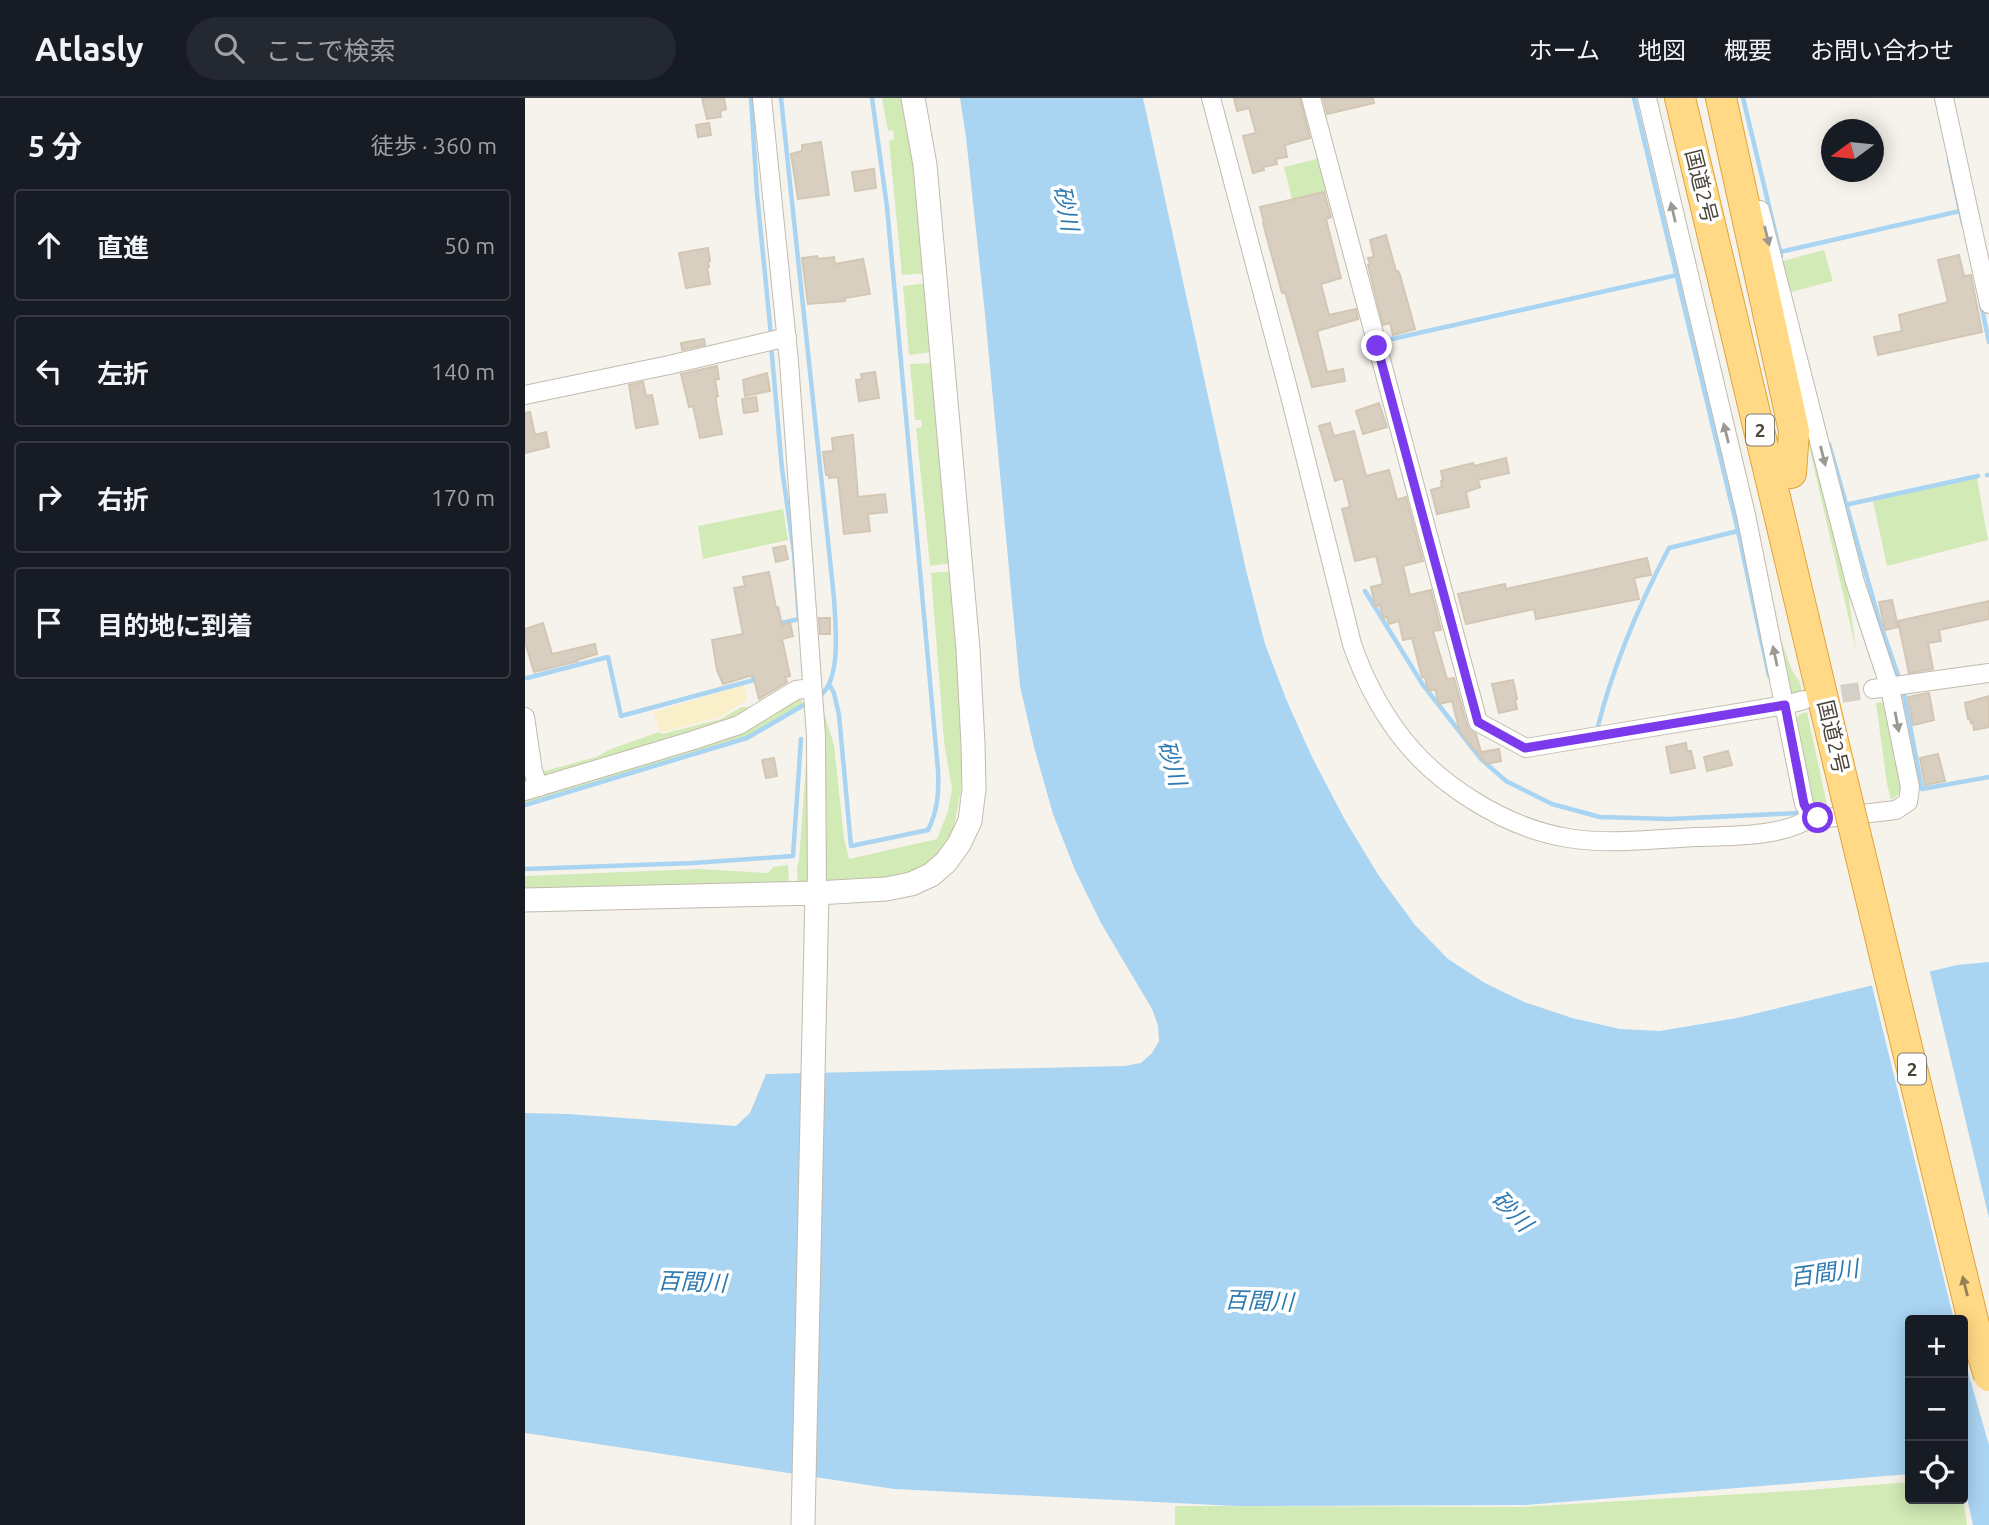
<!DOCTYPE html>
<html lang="ja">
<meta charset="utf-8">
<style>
body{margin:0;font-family:Ubuntu,"Noto Sans JP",sans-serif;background:#242831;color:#f1f3f6}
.controls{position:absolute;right:21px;bottom:21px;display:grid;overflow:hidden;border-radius:7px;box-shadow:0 4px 18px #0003}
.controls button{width:63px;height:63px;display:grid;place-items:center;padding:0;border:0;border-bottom:2px solid #363941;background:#171b24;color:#f1f3f6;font:35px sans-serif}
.compass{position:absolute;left:1296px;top:21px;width:63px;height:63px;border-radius:50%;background:#171b24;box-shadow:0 4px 18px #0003;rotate:255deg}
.stop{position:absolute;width:21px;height:21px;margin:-16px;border:5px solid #7c3aed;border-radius:50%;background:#fff}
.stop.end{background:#7c3aed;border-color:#fff;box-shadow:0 2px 7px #0008}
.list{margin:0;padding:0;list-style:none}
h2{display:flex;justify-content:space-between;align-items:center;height:91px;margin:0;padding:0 28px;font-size:30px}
h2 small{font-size:23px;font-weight:400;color:#9ea1a6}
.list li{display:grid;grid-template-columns:46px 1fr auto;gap:21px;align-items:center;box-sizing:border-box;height:112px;margin:0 14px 14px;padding:0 14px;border:2px solid #363941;border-radius:7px}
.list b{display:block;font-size:26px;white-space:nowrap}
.list em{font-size:23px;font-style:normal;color:#9ea1a6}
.icon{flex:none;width:38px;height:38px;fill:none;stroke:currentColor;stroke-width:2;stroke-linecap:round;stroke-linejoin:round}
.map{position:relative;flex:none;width:1464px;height:1427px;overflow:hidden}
header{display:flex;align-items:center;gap:42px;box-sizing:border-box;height:98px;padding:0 35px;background:#171b24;border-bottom:2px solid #363941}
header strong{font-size:33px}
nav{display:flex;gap:38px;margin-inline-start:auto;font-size:24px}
.search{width:490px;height:63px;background:#242831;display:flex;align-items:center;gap:18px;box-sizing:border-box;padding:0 24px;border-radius:38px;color:#9ea1a6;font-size:26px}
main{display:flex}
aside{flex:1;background:#171b24}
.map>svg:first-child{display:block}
.green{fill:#d2eab5}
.sand{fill:#f9efc9}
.water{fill:#a9d4f2}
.pier{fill:#f6f3ec}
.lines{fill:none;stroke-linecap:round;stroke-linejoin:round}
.stream{stroke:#a9d4f2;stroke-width:4.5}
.building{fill:#d8cfc1;stroke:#d3c7b4;stroke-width:2}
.minor-tunnel{stroke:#d4d0c8;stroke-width:18;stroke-dasharray:18 9;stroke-linecap:butt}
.minor-casing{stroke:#c2bbae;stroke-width:20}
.tertiary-casing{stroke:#c2bbae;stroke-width:25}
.trunk-casing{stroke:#e0a43c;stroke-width:32}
.minor{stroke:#fff;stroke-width:18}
.tertiary{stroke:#fff;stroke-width:23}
.trunk{stroke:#ffd985;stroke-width:30}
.trunk-bridge-casing{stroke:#e0a43c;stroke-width:32;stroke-linecap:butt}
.trunk-bridge{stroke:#ffd985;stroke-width:30}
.oneway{fill:#9c9892}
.oneway2{fill:#938057}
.route{stroke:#7c3aed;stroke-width:9}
.labels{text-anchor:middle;stroke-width:7;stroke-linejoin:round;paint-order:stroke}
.shield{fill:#fff;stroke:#817c74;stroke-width:2}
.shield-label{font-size:19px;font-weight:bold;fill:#4b4439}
.street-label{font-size:21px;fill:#4b4439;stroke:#fff}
.water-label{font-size:23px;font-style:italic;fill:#2e7ab2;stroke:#fff}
</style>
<header>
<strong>Atlasly</strong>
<div class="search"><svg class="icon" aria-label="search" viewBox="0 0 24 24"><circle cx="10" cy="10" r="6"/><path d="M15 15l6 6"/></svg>ここで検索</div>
<nav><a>ホーム</a><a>地図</a><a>概要</a><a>お問い合わせ</a></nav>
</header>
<main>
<aside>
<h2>5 分<small>徒歩 · 360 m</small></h2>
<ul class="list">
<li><svg class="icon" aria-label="ahead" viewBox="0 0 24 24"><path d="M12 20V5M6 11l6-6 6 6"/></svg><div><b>直進</b></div><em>50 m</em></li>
<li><svg class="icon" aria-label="left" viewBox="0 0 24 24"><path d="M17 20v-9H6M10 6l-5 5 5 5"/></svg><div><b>左折</b></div><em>140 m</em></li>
<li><svg class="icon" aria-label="right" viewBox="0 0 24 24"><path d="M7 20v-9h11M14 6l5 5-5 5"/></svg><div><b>右折</b></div><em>170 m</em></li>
<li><svg class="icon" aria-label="arrive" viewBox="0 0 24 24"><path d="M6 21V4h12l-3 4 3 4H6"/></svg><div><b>目的地に到着</b></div></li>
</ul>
</aside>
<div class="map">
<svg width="1464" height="1427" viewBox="0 0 1464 1427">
<rect width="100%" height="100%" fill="#f6f3ec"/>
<!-- green -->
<path class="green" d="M357,0H378L393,90L400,175L377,177L364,43L369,41L368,32L363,33Z
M796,60L803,91L800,93L767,101L759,69Z
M1299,152L1308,183L1262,195L1254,164Z
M403,185L408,254L384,257L378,188Z
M1267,264L1322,485L1331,552L1266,270Z
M409,265L427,465L405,468L391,330L397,329L396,322H390L385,266Z
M1452,380L1463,442L1362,468L1348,403Z
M258,411L263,442L178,461L173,428Z
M428,473L439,631L436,692L427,739L410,763L378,778L311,787L300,781L298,611L309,647L319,740L324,761L412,741L423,713L427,691L419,643L406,475Z
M1243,498C1249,515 1263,573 1274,582L1278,597H1270L1265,595Z
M275,598L278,606L222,638L0,706V696Z
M1361,604L1379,688L1374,696L1366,702L1362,686L1351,605Z
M216,609H224L222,617L22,680L15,676L14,669L20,673L71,659L86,651L134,634L137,636L196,621Z
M1282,614L1302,707L1291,706L1284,696L1270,622L1275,616Z
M283,639L287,772C284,781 282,786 273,787L272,770L274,763Z
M263,767L264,788L0,794V778L174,771L243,775L248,769Z
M1385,1384V1401L1438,1400L1442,1427H650V1408L996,1409L1284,1392Z"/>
<!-- sand -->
<path class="sand" d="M219,587L222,602L195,619L137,634L134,631L129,614Z"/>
<!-- water -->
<path class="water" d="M435,0H618L721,472L740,546L761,601L787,659L820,722L854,778L890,827L923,861L960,885L999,904L1047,920L1095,931L1135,933L1212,920L1432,867L1464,864V1427H1448L1438,1382V1222H1385V1376L1001,1407L711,1408L369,1391L0,1335V1015L43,1016L211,1028L225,1015L241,976L599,968L616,965L627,955L634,943L633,927L627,911L576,825L550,772L528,716L509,649L495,588L460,216L441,39Z"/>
<!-- pier -->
<path class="pier" d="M1404,870L1464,1120V1347L1438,1257V1222H1429L1346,884Z"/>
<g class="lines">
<!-- stream -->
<path class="stream" d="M226,0L232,96L246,237
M256,0L309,500C310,526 318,585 292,600
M1109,0L1213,433L1244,578
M1218,0L1256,158
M1424,62L1438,126
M1255,154L1435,113
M1456,206L1464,244
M858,243L1152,177
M246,246L257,371L269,455L274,521L252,526
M1304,346L1355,525L1375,583
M1462,377H1464
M1320,407L1453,378
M840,493L898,587L956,661L981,683L1027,706L1075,719L1144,721L1274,715L1273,710
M2,580L83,559L96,618L229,582L227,572
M304,586L309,595L314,617L326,748L403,732C413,712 414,694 413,672L362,109L347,0
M1378,591L1397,691L1464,679
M1074,632L1073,628C1089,565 1114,507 1144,450L1213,433
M0,707L222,640L284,604
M0,771L168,765L268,758L276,641"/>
</g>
<!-- building -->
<path class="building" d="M177,0H199L201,11L195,13L196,19L182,21Z
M709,0H775L785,40L760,47L762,59L751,61L752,66L738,69L739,72L728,75L718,38L731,35L724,10L712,13Z
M798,0H848L849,5L802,16Z
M184,25L186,37L173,39L171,27Z
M296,44L304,97L273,101L266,56L277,53V47Z
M349,71L351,90L330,93L327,74Z
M799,94L806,119L801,121L816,180L796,186L804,217L831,211L833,221L792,233L802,274L818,271L820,283L787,289L760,194L757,195L738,125L739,124L735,109Z
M861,137L871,173H873L875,177L890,231L868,237L865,225L858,227L843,167L845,166L843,160L849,159L845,142Z
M183,150L185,163L183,164L184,169H182L185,186L161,190L154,155Z
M1434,157L1439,178L1446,177L1457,234L1353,257L1349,239L1377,233L1374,217L1423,204L1413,162Z
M292,158L293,161L309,159L310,166L338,161L345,196L320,200V203L283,206L277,160Z
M179,241L180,247L157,252L156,245Z
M192,268L194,281L190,282L193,298H191V304L197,336L175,340L168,308L164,309L156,276Z
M350,274L354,300L334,303L331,282L337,281L336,276Z
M242,275L245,293L220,298L218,282Z
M118,284L121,298L127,297L133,326L111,330L104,287Z
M231,299L233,313L219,315L217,301Z
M854,305L862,329L838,336L831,313Z
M5,314L10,337L21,334L24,349L0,355V315Z
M805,325L809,338L829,333L841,378L864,372L872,402L881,399L898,463L878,468L885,497L906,492L916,532L908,533L922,581L929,580L942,627L944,631L951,636L956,654L974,651L976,663L962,666L935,634L927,603L914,606L910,591L903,593L900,579H897L887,540L878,542L874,523L864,526L862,519L858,520L855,507L850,508L846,489L858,486L851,458L830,463L817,411L825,409L818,380L810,383L794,328Z
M328,337L333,399L360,396L362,414L343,416L345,433L319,436L313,379L304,380V377H301L298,354L308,353L307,340Z
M981,360L984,375L953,382L955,389L941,394L944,409L912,416L906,392L917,389L916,383L918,382L916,373L948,365L949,368Z
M260,448L263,461L251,464L248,450Z
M1122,460L1126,477L1109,480L1114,501L1011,521L1009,511L941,526L933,496L980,486L981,491Z
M244,474L251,510L253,509L257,527L265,525L268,538L257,541L265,578L260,579L262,584L234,601L228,577L198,586L192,572L187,542L218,536L209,490L220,488L218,479Z
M1367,502L1373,529L1360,532L1354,504Z
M1464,503V521L1414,532L1416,543L1403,545L1408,571L1384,575L1373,523Z
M294,520H305V536H295Z
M18,525L27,556L70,546L72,556L52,562L53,563L9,574L0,544V531Z
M988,582L992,601L990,602L992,611L974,615L967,586Z
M1404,595L1409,622L1388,627L1383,599Z
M1464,598V629L1449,632L1448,624L1446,625L1445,620L1443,621L1440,605Z
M1161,645L1162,653H1166L1170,670L1146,675L1141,649Z
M1203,653L1207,667L1182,673L1179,659Z
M1413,656L1420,683L1400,687L1395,660Z
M249,660L252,678L241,680L237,662Z"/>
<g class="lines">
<!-- minor-tunnel -->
<path class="minor-tunnel" d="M1290,600L1348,591"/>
<!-- minor casing -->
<g class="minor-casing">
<path id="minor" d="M237,0L264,264L291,638L292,795
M686,0L766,302L827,546C838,578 853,608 874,636C912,687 981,730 1043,740C1085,747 1129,741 1171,739C1203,738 1261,739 1286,719L1302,720L1371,712L1383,704L1385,689L1365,590L1330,484L1235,112
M786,0L953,624L1001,650L1260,607L1279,602
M1122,0L1221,417L1279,706L1286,719
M1419,0L1464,206
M0,297L144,267L262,239
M1348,591L1464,575
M0,619L8,673L14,689
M0,693L169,642L214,627L271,592L287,590"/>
</g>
<!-- tertiary casing -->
<g class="tertiary-casing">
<path id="tertiary" d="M0,802L292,795L361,791L386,786L406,777L421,764L434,746L445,723L449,691L448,646L443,551L400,67L388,0
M278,1427L292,795"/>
</g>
<!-- trunk casing -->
<g class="trunk-casing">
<path id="trunk" d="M1155,0L1313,664
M1196,0L1269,333L1266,375"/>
</g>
<!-- minor -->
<use href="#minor" class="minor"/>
<!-- tertiary -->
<use href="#tertiary" class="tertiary"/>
<!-- trunk -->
<use href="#trunk" class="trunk"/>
<!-- trunk-bridge casing -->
<g class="trunk-bridge-casing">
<path id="trunk-bridge" d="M1313,664L1450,1231L1464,1278"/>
</g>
<!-- trunk-bridge -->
<use href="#trunk-bridge" class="trunk-bridge"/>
</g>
<!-- one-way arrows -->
<defs><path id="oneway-solid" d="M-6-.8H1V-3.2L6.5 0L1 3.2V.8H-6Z" transform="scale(1.75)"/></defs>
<g class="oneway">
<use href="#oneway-solid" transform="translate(1148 114) rotate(-103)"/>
<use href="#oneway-solid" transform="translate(1242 138) rotate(76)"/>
<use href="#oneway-solid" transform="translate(1201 335) rotate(-104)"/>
<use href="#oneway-solid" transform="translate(1298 358) rotate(76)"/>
<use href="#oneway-solid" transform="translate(1250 558) rotate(-102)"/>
<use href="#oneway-solid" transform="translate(1372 624) rotate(79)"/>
</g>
<use class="oneway2" href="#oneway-solid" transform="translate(1440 1188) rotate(-104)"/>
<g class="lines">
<!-- route -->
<path class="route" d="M852,248L953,624L1000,650L1260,607L1279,706L1286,719L1293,720"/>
</g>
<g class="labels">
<!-- shield labels -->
<g class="shield">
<rect x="1221" y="316.5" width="28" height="31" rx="5"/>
<rect x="1373" y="955.5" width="28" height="31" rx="5"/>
</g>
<g class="shield-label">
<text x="1235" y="339">2</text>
<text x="1387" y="978">2</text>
</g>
<!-- street labels -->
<g class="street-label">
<text transform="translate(1176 88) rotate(76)" y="7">国道2号</text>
<text transform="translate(1308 639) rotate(77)" y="7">国道2号</text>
</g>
<!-- water labels -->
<g class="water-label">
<text transform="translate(541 110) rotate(79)" y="8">砂川</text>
<text transform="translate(647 665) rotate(73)" y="8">砂川</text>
<text transform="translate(987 1113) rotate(46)" y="8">砂川</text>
<text transform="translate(1299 1175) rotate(-8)" y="8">百間川</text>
<text transform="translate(167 1184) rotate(2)" y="8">百間川</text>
<text transform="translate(734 1203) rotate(2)" y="8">百間川</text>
</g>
</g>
</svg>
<div class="controls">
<button>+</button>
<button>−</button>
<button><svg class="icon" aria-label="locate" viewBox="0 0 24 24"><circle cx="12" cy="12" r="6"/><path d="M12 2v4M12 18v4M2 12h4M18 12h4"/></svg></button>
</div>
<svg class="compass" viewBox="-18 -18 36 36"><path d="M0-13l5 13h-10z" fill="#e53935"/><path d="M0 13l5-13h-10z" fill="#9ea1a6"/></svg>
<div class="stop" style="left:1293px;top:720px"></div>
<div class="stop end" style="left:852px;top:248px"></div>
</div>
</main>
